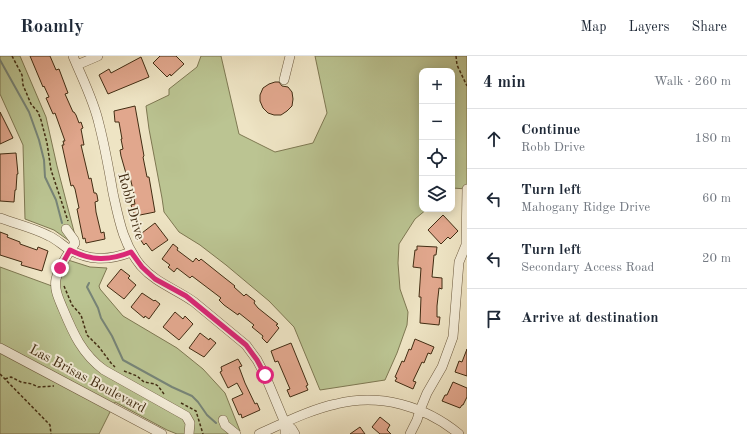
<!DOCTYPE html>
<meta charset="utf-8">
<style>
body{margin:0;font-family:"Old Standard TT",serif;background:#f6f6f7;color:#1f2937}
.controls{position:absolute;right:12px;top:12px;display:grid;overflow:hidden;border-radius:8px;box-shadow:0 2px 10px #0003}
.controls button{width:36px;height:36px;display:grid;place-items:center;padding:0;border:0;border-bottom:1px solid #e0e1e3;background:#fff;color:#1f2937;font:20px sans-serif}
.stop{position:absolute;width:12px;height:12px;margin:-9px;border:3px solid #db2777;border-radius:50%;background:#fff}
.stop.end{background:#db2777;border-color:#fff;box-shadow:0 1px 4px #0008}
.list{margin:0;padding:0;list-style:none}
h2{display:flex;justify-content:space-between;align-items:center;height:52px;margin:0;padding:0 16px;font-size:17px}
h2 small{font-size:13px;font-weight:400;color:#747a83}
.list li{display:grid;grid-template-columns:26px 1fr auto;gap:12px;align-items:center;box-sizing:border-box;height:60px;padding:0 16px;border-top:1px solid #e0e1e3}
.list b{display:block;font-size:15px;white-space:nowrap}
.list p{margin:0;font-size:13px;white-space:nowrap;color:#747a83}
.list em{font-size:13px;font-style:normal;color:#747a83}
.icon{flex:none;width:22px;height:22px;fill:none;stroke:currentColor;stroke-width:2;stroke-linecap:round;stroke-linejoin:round}
.map{position:relative;flex:none;width:467px;height:378px;overflow:hidden}
header{display:flex;align-items:center;gap:24px;box-sizing:border-box;height:56px;padding:0 20px;background:#fff;border-bottom:1px solid #e0e1e3}
header strong{font-size:19px}
nav{display:flex;gap:22px;margin-inline-start:auto;font-size:14px}
main{display:flex}
aside{flex:1;background:#fff}
.map>svg:first-child{display:block}
.green{fill:#bbc492;stroke:#7e7852}
.lines{fill:none;stroke-linecap:round;stroke-linejoin:round}
.stream{stroke:#778477;stroke-width:2}
.building{fill:#e1a78d;stroke:#422d13}
.minor-casing{stroke:#6d5b3f;stroke-width:10}
.path{stroke:#422d13;stroke-width:1.5;stroke-dasharray:3 2;stroke-linecap:butt}
.minor{stroke:#f4edd9;stroke-width:9}
.route{stroke:#db2777;stroke-width:5}
.labels{text-anchor:middle;stroke-width:4;stroke-linejoin:round;paint-order:stroke}
.street-label{font-size:14px;fill:#422d13;stroke:#f4edd9}
</style>
<header>
<strong>Roamly</strong>
<nav><a>Map</a><a>Layers</a><a>Share</a></nav>
</header>
<main>
<div class="map">
<svg width="467" height="378" viewBox="0 0 467 378">
<rect width="100%" height="100%" fill="#eee4c4"/>
<filter id="stains"><feTurbulence type="fractalNoise" baseFrequency=".005" numOctaves="4"/><feColorMatrix values="0 0 0 0 .2 0 0 0 0 .09 0 0 0 0 .02 0 0 0 .5 -.17"/></filter>
<radialGradient id="worn" r=".72"><stop offset=".6" stop-color="#630" stop-opacity="0"/><stop offset="1" stop-color="#630" stop-opacity=".3"/></radialGradient>
<!-- green -->
<path class="green" d="M0,0H20L46,61L57,110L78,191L54,174L25,163L23,89L0,38Z
M201,0H221L239,78L275,96L313,87L327,57L315,0H467V133L452,132V15H422V153H427L415,163L399,188L398,207L400,233L408,256L407,269L397,297L385,324L320,334L294,271L269,245L226,209L200,189L179,176L164,156L162,142L149,73L146,50L169,39V33L197,11Z
M68,204L90,211L107,212L99,230L100,233L123,260L177,292L203,313L225,337L240,375L232,378H177L167,374L115,346L99,378H0V211L52,230L60,222Z"/>
<g class="lines">
<!-- stream -->
<path class="stream" d="M0,4L29,56L39,84L44,104L45,121L56,144L62,167
M89,227L87,231L98,252L101,262L112,280L123,304L172,331L192,340L198,346L207,359L216,367"/>
</g>
<!-- building -->
<path class="building" d="M30,0H50L56,14L59,13L68,37L65,38L73,56H74L76,59L79,67L81,66L83,72L81,73L84,89H81L89,123L91,122L94,137H96L97,139L98,145L95,146L96,156L101,177L104,176L105,183L86,187L85,182L83,183L77,153L79,152L75,133L73,129L71,130L62,89H64L63,85H65L55,57L53,58L46,42L49,41L44,30L43,31Z
M160,0H176L184,8L171,20L170,18L167,21L153,7Z
M141,1L149,21L108,38L99,19L109,13L111,17Z
M275,26H279L282,30L288,31L292,36L293,43L292,50L287,55L281,59H274L268,57L263,52L260,45V39L263,32L269,28Z
M135,50L144,100L143,101L147,121H149L155,156L135,160L131,149L135,148L133,138H134L130,121H127L121,100L120,94L123,93L121,83H122L119,66H115L114,55Z
M0,56L13,82L0,88Z
M16,97L18,118H17L16,134H15L14,146L0,145V98Z
M443,159L458,175L450,183L448,181L441,188L428,174Z
M155,167L168,184L152,195L146,187L144,189L138,180Z
M0,176L8,179L7,181L20,186V188L37,194L38,191L48,195L42,215L21,209L22,206L0,199Z
M173,188L178,192L177,194L193,206L196,202L199,205L201,203L221,219L235,230L234,231L244,240L246,238L255,245L254,247L258,252L278,268L276,269L279,272L267,287L262,282L263,280L252,271L254,269L239,257L238,259L224,249L219,244L221,242L192,220L190,222L177,212L174,216L168,211L170,209L162,203Z
M417,190L437,191L436,199H434L432,221L442,222V233L439,232L437,250V261H440L439,269L420,267L421,241H419L421,212L413,211L415,194H417Z
M121,213L130,220L128,222L136,229L124,243L107,230Z
M142,237L154,245L155,244L160,248L149,263L145,260L144,262L131,251Z
M175,256L183,263L185,260L193,268L179,284L163,271Z
M200,277L209,284L210,282L216,287L204,301L189,292Z
M415,283L434,291L431,298L428,297L424,307L422,306L413,325L416,326L413,333L395,325L397,322L395,321L402,305L404,306L409,293L411,294Z
M291,287L308,329L306,330L308,334L290,341L287,334L290,333L278,305L275,306L271,295Z
M467,293V320L455,316L459,305L462,306Z
M238,303L242,310L239,311L245,327L255,348L257,347L260,354L242,362L241,358L239,359L232,343L243,338L237,327L228,332L220,316L222,315L221,311Z
M453,326L467,332V341L463,349H462L460,352L442,345L445,339H447Z
M380,361L390,369L387,374L391,378H380L372,371Z
M360,371L365,378H350Z"/>
<g class="lines">
<!-- minor casing -->
<g class="minor-casing">
<path id="minor" d="M73,0C82,22 94,45 99,68C105,91 109,114 113,137C119,164 123,188 141,210C156,227 176,233 194,246L246,289L257,304L265,319L285,367V378
M77,9L98,0
M284,24L290,0
M0,162C16,168 34,172 49,180C56,183 61,188 67,192C88,205 108,205 131,196
M66,173L74,184L75,187C68,198 59,210 56,223C54,234 59,243 63,253C73,277 82,298 104,314L186,360L190,367L189,378
M0,292L162,378
M223,364L225,369L236,378
M285,367L292,373L295,378
M259,378C284,367 309,354 336,348C380,337 425,350 459,378
M410,378L417,364L420,354L427,337L442,311L453,281L459,206L466,189L467,133"/>
</g>
<!-- path -->
<path class="path" d="M12,0L22,19L23,29L31,48L38,56L41,64L47,87L51,114L68,165
M456,0L457,9L467,30
M64,230L72,249L81,259L87,279L99,291L111,307L115,311
M124,315L137,320L144,326L155,328L158,330L164,338
M0,318L50,369L51,378
M5,323L11,321L21,326L32,328L38,331L54,330
M181,347L196,355L203,378"/>
<!-- minor -->
<use href="#minor" class="minor"/>
</g>
<g class="lines">
<!-- route -->
<path class="route" d="M60,212L70,194C91,205 109,205 131,196L142,211L155,223L186,240L246,289L257,304L265,319"/>
</g>
<g class="labels">
<!-- street labels -->
<g class="street-label">
<text transform="translate(132 150) rotate(75)" y="5">Robb Drive</text>
<text transform="translate(88 322) rotate(28)" y="5">Las Brisas Boulevard</text>
</g>
</g>
<rect width="100%" height="100%" filter="url(#stains)"/>
<rect width="100%" height="100%" fill="url(#worn)"/>
</svg>
<div class="controls">
<button>+</button>
<button>−</button>
<button><svg class="icon" aria-label="locate" viewBox="0 0 24 24"><circle cx="12" cy="12" r="6"/><path d="M12 2v4M12 18v4M2 12h4M18 12h4"/></svg></button>
<button><svg class="icon" aria-label="layers" viewBox="0 0 24 24"><path d="M12 4l9 5-9 5-9-5zM3 14l9 5 9-5"/></svg></button>
</div>
<div class="stop" style="left:265px;top:319px"></div>
<div class="stop end" style="left:60px;top:212px"></div>
</div>
<aside>
<h2>4 min<small>Walk · 260 m</small></h2>
<ul class="list">
<li><svg class="icon" aria-label="ahead" viewBox="0 0 24 24"><path d="M12 20V5M6 11l6-6 6 6"/></svg><div><b>Continue</b><p>Robb Drive</p></div><em>180 m</em></li>
<li><svg class="icon" aria-label="left" viewBox="0 0 24 24"><path d="M17 20v-9H6M10 6l-5 5 5 5"/></svg><div><b>Turn left</b><p>Mahogany Ridge Drive</p></div><em>60 m</em></li>
<li><svg class="icon" aria-label="left" viewBox="0 0 24 24"><path d="M17 20v-9H6M10 6l-5 5 5 5"/></svg><div><b>Turn left</b><p>Secondary Access Road</p></div><em>20 m</em></li>
<li><svg class="icon" aria-label="arrive" viewBox="0 0 24 24"><path d="M6 21V4h12l-3 4 3 4H6"/></svg><div><b>Arrive at destination</b></div></li>
</ul>
</aside>
</main>
